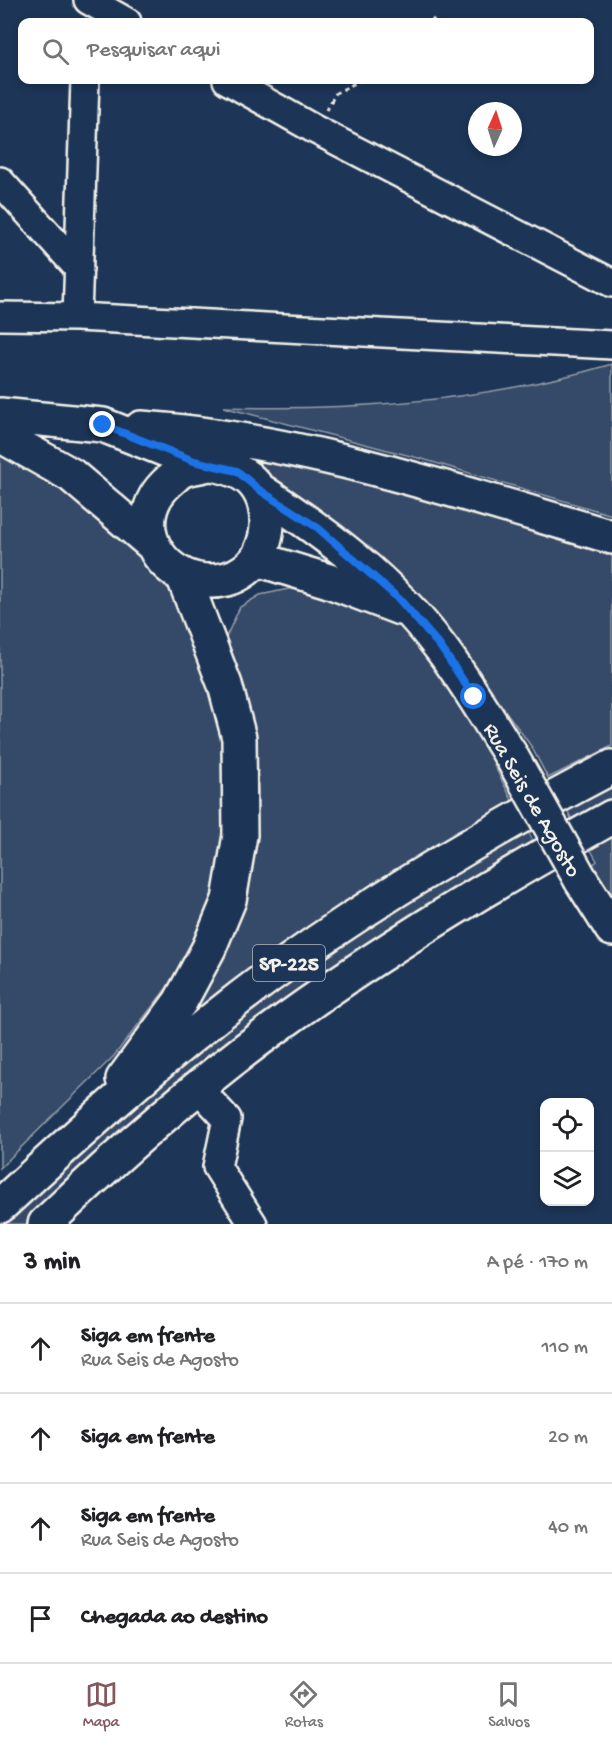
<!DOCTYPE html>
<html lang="pt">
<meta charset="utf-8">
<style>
body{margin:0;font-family:"Gochi Hand",sans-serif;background:#f6f6f6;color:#202124}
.controls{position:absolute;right:18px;bottom:18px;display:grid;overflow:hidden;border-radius:12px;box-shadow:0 3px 9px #0003}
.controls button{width:54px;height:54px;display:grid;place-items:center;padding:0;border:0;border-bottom:2px solid #e0e0e0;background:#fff;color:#202124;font:30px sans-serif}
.compass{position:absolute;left:468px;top:102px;width:54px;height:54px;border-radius:50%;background:#fff;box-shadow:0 3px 9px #0003;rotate:3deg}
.stop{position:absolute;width:18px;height:18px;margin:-14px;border:4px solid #1a73e8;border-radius:50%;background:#fff}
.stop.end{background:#1a73e8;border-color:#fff;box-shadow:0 2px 6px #0008}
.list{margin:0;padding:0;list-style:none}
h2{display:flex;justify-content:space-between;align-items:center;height:78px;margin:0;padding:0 24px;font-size:26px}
h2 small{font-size:20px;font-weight:400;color:#757577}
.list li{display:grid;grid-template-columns:39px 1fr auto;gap:18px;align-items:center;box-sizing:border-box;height:90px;padding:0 24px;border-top:2px solid #e0e0e0}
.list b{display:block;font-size:22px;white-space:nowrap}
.list p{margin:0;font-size:20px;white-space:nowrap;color:#757577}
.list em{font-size:20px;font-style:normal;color:#757577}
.icon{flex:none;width:33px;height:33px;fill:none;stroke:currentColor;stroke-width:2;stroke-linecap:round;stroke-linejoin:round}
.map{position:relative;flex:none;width:612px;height:1224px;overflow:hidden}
.search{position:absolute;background:#fff;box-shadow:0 3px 9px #0003;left:18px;right:18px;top:18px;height:66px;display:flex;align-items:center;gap:15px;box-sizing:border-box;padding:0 21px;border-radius:12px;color:#757577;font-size:22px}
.sheet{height:438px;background:#fff}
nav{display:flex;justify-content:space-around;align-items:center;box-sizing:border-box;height:84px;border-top:2px solid #e0e0e0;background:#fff;font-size:16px;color:#757577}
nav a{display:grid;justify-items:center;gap:3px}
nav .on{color:#84575d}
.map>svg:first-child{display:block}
.green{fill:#354a67;stroke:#949ea8;stroke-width:1.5}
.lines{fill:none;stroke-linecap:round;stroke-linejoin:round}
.minor-casing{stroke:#f4f1e8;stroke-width:32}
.major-casing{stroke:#f4f1e8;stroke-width:38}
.path{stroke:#f4f1e8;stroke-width:3;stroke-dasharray:4.5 4.5;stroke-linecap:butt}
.minor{stroke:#1d3557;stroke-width:27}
.major{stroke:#1d3557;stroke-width:33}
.major-bridge-casing{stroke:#f4f1e8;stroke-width:38;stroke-linecap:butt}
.major-bridge{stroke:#1d3557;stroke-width:33}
.route{stroke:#1a73e8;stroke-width:8}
.labels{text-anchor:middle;stroke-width:6;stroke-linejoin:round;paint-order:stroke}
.shield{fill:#1d3557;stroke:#b4b9bc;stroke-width:1.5}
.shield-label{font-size:21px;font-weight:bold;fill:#f4f1e8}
.street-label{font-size:22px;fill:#f4f1e8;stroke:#1d3557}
</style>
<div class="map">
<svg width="612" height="1224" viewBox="0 0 612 1224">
<rect width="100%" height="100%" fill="#1d3557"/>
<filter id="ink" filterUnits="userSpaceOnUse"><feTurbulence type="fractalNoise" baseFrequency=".0167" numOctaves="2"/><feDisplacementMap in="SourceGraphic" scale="12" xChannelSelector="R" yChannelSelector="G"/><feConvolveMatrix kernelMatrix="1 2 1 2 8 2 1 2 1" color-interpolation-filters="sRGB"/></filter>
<g filter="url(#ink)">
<!-- green -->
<path class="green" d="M612,364V515L422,459L223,407C353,411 487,401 612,364Z
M255,447L612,545V746L548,778L531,746L451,636L218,457Z
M0,454L23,462L64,485L145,550L175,593L219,688L235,805L209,914L179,972L114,1056L0,1168Z
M303,586L418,627L482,726L495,767L513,802L378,880L182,1026L253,849L258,793L254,736L244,684L226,637L240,607L260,595Z
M612,777V808L576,827L563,803Z
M523,823L538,849L32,1224H0V1215L252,1000Z
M612,831V907L589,868L597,861L587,843Z"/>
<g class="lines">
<!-- minor casing -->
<g class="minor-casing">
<path id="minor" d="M88,0L127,22
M227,80L314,129L612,283
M0,181L79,269
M0,316L77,317L612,345
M77,317L85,80
M198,1088L227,1119L217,1167L253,1224"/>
</g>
<!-- major casing -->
<g class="major-casing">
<path id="major" d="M0,415L103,425L194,461C207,463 222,465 234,470C269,483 274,526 259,555C253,566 239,576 227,579C165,594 121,523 169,481C173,478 178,472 183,470C191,467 201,466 210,464
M141,428C302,439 458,492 612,537
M0,435L71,475L152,544
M258,489C325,533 391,581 440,647C466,681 487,718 510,754
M257,559L329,581L400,608
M581,880L612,929
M123,1079L180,1002L209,948L229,900L240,835L239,738L225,685L184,578
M0,1206C78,1134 157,1062 241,997C356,909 484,834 612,767
M45,1224C119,1153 197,1084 280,1024C386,947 498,880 612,817"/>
</g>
<!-- path -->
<path class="path" d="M431,22L435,18
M326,110L336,93L361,80"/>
<!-- minor -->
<use href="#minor" class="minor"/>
<!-- major -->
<use href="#major" class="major"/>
<!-- major-bridge casing -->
<g class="major-bridge-casing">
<path id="major-bridge" d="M510,754L581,880"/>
</g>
<!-- major-bridge -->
<use href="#major-bridge" class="major-bridge"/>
</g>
</g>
<g class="lines" filter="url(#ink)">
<!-- route -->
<path class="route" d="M103,425L194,461L237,471L258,489L318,528L399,599L440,646L474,697"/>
</g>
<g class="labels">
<!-- shield labels -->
<rect class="shield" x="253" y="945" width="72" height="36" rx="4.5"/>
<g class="shield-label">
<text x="289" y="970">SP-225</text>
</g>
<!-- street labels -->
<g class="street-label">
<text transform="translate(534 799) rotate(60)" y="8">Rua Seis de Agosto</text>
</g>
</g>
</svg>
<div class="controls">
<button><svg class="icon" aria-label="locate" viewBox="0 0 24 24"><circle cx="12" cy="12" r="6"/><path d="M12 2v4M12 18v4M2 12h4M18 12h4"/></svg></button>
<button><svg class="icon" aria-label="layers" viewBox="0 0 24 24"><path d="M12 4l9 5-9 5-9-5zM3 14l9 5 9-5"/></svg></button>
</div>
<svg class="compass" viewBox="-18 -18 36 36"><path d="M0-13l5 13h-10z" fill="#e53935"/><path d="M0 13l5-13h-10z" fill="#757577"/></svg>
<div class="stop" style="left:474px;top:697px"></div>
<div class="stop end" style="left:103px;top:425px"></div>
<div class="search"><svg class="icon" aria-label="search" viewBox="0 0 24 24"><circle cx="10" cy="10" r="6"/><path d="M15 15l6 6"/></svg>Pesquisar aqui</div>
</div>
<section class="sheet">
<h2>3 min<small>A pé · 170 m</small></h2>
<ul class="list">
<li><svg class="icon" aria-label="ahead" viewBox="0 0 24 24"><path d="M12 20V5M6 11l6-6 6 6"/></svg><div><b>Siga em frente</b><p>Rua Seis de Agosto</p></div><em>110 m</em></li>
<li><svg class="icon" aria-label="ahead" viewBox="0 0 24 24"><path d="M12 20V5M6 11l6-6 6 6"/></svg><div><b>Siga em frente</b></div><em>20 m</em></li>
<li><svg class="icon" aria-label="ahead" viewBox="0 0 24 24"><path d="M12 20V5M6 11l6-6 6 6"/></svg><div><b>Siga em frente</b><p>Rua Seis de Agosto</p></div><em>40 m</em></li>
<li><svg class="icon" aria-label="arrive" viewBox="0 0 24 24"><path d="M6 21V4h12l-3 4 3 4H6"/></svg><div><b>Chegada ao destino</b></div></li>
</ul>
</section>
<nav>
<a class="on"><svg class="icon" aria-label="map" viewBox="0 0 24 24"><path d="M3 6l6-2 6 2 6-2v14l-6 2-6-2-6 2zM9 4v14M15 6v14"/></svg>Mapa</a>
<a><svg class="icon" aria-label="directions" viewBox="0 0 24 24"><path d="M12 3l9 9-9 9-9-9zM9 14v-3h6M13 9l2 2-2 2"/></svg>Rotas</a>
<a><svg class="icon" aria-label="saved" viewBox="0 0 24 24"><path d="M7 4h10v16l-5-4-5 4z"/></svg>Salvos</a>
</nav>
